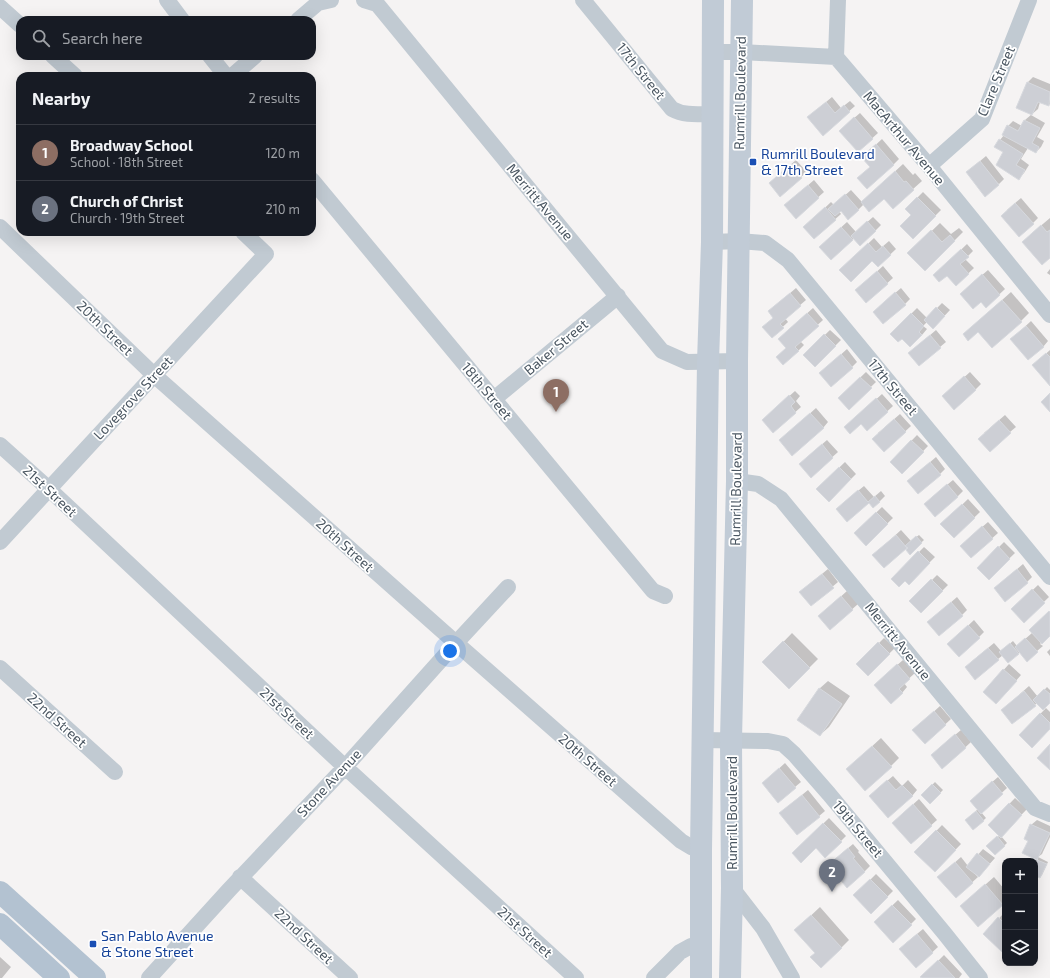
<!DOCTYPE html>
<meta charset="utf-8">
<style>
body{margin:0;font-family:"Exo 2",sans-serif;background:#20242c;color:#f1f3f6}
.controls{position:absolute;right:12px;bottom:12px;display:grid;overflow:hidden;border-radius:8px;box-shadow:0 4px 16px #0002}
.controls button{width:36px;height:36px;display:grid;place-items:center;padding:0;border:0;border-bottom:1px solid #363941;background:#171b24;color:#f1f3f6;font:20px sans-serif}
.you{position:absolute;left:450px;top:651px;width:14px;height:14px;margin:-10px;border:3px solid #fff;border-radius:50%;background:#1a73e8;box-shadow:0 0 0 6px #1a73e833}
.badge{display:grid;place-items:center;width:26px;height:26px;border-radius:50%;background:#8c9099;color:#fff;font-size:13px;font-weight:700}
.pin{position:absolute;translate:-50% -33px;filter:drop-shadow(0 1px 2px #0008)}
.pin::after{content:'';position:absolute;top:21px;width:14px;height:12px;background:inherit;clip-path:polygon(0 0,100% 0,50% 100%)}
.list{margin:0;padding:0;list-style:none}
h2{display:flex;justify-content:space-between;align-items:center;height:52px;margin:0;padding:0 16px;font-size:17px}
h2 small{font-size:13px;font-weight:400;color:#9ea1a6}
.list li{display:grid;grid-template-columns:26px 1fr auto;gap:12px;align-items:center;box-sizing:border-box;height:56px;padding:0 16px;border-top:1px solid #363941}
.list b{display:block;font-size:15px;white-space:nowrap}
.list p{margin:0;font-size:13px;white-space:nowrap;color:#9ea1a6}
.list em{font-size:13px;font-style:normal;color:#9ea1a6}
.icon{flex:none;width:22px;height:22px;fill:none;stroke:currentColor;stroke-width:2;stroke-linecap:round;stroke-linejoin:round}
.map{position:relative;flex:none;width:1050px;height:978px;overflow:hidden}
.search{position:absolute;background:#171b24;box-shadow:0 4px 16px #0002;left:16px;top:16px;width:300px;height:44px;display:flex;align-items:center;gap:10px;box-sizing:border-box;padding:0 14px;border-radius:12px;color:#9ea1a6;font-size:15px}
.panel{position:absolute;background:#171b24;box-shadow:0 4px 16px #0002;left:16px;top:72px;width:300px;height:164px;border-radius:12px}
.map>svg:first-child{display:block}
.shadow{fill:#0003}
.building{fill:#cdcfd5;stroke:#d7d9de}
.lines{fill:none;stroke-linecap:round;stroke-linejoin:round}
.minor{stroke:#c1cad2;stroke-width:16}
.secondary{stroke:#c1cbd6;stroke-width:22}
.primary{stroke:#b3c2d1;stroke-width:22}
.transit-dot{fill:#1a4fb4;stroke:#fff;stroke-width:1.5}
.labels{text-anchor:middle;stroke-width:3.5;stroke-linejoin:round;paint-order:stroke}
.street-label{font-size:14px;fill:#4a5661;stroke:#fff}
.transit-label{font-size:14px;fill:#164399;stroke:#fff;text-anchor:start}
</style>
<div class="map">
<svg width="1050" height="978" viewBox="0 0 1050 978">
<rect width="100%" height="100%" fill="#f5f3f3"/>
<!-- shadow -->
<path class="shadow" d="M1033,77L1050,84V104L1049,105L1040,102L1038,109L1031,115L1045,123L1037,137L1044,141L1041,147L1036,152L1028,148L1021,159L1029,165L1024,173L1019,178L1005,152L996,146L1000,140L1004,135L1008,126L1013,121L1022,126L1025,120L1032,114L1017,107L1028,82Z
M832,97L841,108L850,101L855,106L823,134L814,112Z
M860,113L878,133L858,151L846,125Z
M882,139L899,159L893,165L871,167L868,152Z
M986,156L1004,179L999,184L973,167Z
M796,160L807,172L801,177L775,178Z
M903,164L913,175L915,173L922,181L893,207L884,197L864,204L858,210H841L839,211L841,214L814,238L810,222L831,202L834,205L851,190L862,202Z
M814,180L824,192L796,217L791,200Z
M923,192L941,210L913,238V215L906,209Z
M1021,198L1038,218L1033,223L1007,210Z
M873,217L881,225L875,231L854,238L831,259L826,241L847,222L856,232Z
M1050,218V257L1031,234Z
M940,223L951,234L959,228L963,232L925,270L909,253Z
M874,238L882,247L889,241L896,249L878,266L873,260L846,265Z
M967,244L973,251L965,259L974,268L956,285L947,274L940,270Z
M883,266L893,278L866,302L862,285Z
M1050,269V275L1047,273Z
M988,270L1005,289L986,307L967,288Z
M796,288L806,300L785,318L788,322L772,337L775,306Z
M901,288L910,299L905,304L879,307Z
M1011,292L1029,313L1021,321L964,334Z
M942,303L950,310L933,328L927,322L923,326L927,329L922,335L902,337L891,334L917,308L927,318Z
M813,308L823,320L800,341L804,345L798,351L787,348L785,333Z
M1031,321L1048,341L1043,347L1017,334Z
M830,330L841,340L815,366L804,355Z
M936,330L946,342L940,347L915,348Z
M847,349L857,362L852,367L826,368Z
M1050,350V384L1039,360Z
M866,372L876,382L849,408L839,398Z
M970,372L981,384L975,390L949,391Z
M795,391L800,396L796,401L801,407L773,432L768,415Z
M882,394L893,406L867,430L861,423L851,422Z
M816,408L828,422L823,428L786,435Z
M900,414L911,426L884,451L878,433Z
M1005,415L1016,427L1010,432L984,433Z
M917,435L928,446L902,473L891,462Z
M827,440L838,452L811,476L806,458Z
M936,457L945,469L940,474L914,476Z
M845,462L856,474L829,501L817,489Z
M953,480L963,491L957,497L931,498Z
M864,486L874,497L881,491L885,496L879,502L842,504Z
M968,499L980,512L954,537L942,524Z
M882,507L893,518L866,544L855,533Z
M988,522L998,533L971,557L966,541Z
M901,530L911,541L919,535L924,540L910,553L909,548L907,546L884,567L879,550Z
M1004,542L1015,553L989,578L978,568Z
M924,547L935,557L909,583L905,580L892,579Z
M1023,564L1032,577L1027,582L995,588Z
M828,569L838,582L811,605L806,587Z
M937,575L948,585L921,612L911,601Z
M1038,585L1049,597L1024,621L1013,609Z
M847,591L858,604L830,629L819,616Z
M957,597L967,610L962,615L934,617Z
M1050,611V634L1040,644L1043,646L1037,651L1020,652L1008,662L1003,655L998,659L971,662L994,643L1001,651L1013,641L1017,646L1032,633L1030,630Z
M974,620L984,632L979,637L954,639Z
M792,633L818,659L789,688L764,662Z
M884,638L895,648L868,674L858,664Z
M1050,649V656L1047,652Z
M903,660L915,673L904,683L907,687L902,693L880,680Z
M1009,664L1021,675L1002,697L984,692Z
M828,681L850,696L829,727L820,735L819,689Z
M1029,686L1038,697L1047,687L1050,690V701L1037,702L1035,705L1002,710Z
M940,706L951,719L925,743L919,725Z
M1046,708L1050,712V728L1020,735Z
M961,730L971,742L943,768L937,750Z
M881,738L899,758L891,766L856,761Z
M785,763L801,782L795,787L763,783Z
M893,776L902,786L908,780L917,790L912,796L875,791Z
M998,777L1007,788L981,812L986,818L974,829L966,820L978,809L976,796Z
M935,782L943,790L930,803L922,795Z
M808,790L825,811L798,834L786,808Z
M1015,798L1027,809L1001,836L1007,843L995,854L988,846L1000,835L989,825Z
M919,799L937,820L911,843L899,817Z
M829,818L846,836L825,857L816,847L793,853Z
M1037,820L1050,826V837L1042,854L1038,857L1048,862L1042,875L1040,877L1035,875V866L1038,859L1024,853L1029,841L1031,825Z
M942,825L961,844L935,871L916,852Z
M853,844L859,851L858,852L870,866L864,872L835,859Z
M983,849L995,858L979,876L976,873L975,874L978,877L956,897L944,872L961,857L968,866Z
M876,874L893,891L872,912L855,895Z
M994,877L1005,890V902L1002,904L961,906Z
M898,900L916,919L893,942L875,922Z
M820,907L849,940L841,948L816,953L804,922Z
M1004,913L1005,914V947L984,934Z
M923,929L938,947L916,967L906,943Z
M944,955L962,974L959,978H923L922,977Z
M0,957L11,967L2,978H0Z"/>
<!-- building -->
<path class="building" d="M1027,82L1050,92L1049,106L1038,102L1032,115L1016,108Z
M826,102L835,113L844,105L850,112L823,136L807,117Z
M854,117L873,139L858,152L839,131Z
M1024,120L1040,128L1032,143L1039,147L1036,153L1002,135L1007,125L1018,131Z
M999,139L1023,154L1016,165L1025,170L1019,180L996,165L1003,152L994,147Z
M876,144L894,165L867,189L857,178L870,167L861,157Z
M980,161L999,185L985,197L966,172Z
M791,164L802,178L780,197L769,183Z
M895,171L904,182L906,181L914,190L893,209L884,199L869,212L861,202Z
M808,185L819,198L796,219L784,205Z
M845,194L859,210L848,220L841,211L835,216L828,209Z
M917,197L936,216L913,239L900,226L911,215L905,209Z
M1015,203L1034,224L1019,237L1001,216Z
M825,207L836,220L814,239L803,227Z
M867,221L876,231L860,246L851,236Z
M1041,225L1047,232L1050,230V258L1042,265L1022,242Z
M841,227L853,240L831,260L819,247Z
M931,230L942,242L950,235L955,241L925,271L907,253Z
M868,243L876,252L883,246L891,255L878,267L872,261L851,282L839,270Z
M961,249L969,257L960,264L969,274L956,286L947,276L939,282L933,275Z
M877,271L888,284L866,303L855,290Z
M982,274L1000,295L986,308L981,302L973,309L960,294Z
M895,292L906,305L883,324L873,312Z
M790,293L801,306L780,324L784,328L772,338L762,327L773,318L768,311Z
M1002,300L1022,322L992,348L978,332L968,341L963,334Z
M936,307L945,316L933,329L924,320Z
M807,313L819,326L795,347L799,351L783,365L776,357L786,348L778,339Z
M911,313L924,326L919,332L922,335L910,347L902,339L898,342L890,334Z
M1026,326L1044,347L1028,360L1010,339Z
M824,334L836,346L815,367L803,355Z
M930,335L941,348L919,366L908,353Z
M1046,353L1050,357V386L1032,365Z
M841,354L853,368L831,387L819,373Z
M964,376L976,390L954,410L942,396Z
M860,377L872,388L849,410L838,398Z
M1050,393V412L1041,402Z
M789,395L795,402L791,406L796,413L773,433L762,420Z
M876,398L888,412L867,431L861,424L850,434L844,427Z
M810,413L824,428L792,456L779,440Z
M894,419L906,432L884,452L872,439Z
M999,420L1011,433L990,452L978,439Z
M911,440L924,452L902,474L890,462Z
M822,444L833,458L811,478L799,464Z
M930,462L941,475L918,494L907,481Z
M839,467L851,479L829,502L816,489Z
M947,484L958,497L935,517L924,504Z
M858,490L868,502L875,496L880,502L873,508L869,503L847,522L836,509Z
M962,504L975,518L954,538L940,524Z
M876,512L888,524L866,546L854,533Z
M982,526L993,539L971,558L960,546Z
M896,535L907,548L884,568L872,555Z
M916,536L922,543L910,555L906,550L908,548L905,546Z
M998,546L1010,559L989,580L977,568Z
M918,551L930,563L909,585L905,581L899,587L891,579Z
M1017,569L1028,583L1005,602L994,588Z
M822,574L834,588L811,606L799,592Z
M931,579L943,591L921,613L909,601Z
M1032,589L1045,603L1024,623L1011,609Z
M841,596L853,610L830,630L818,616Z
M951,602L963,616L939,636L927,622Z
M1049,611L1050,612V636L1042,644L1029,630Z
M968,625L980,638L959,657L947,644Z
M1025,638L1038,652L1027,662L1015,647Z
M783,641L810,668L789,689L762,662Z
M878,642L890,654L868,676L856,664Z
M1010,643L1019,654L1008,663L999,652Z
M988,648L999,660L975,680L965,667Z
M897,664L910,679L899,689L903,693L891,704L874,685Z
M1003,669L1017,681L996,704L983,692Z
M819,688L842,704L820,736L797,720Z
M1044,689L1050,694V703L1043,710L1033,700Z
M1024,691L1036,706L1012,724L1001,710Z
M934,711L946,725L925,744L912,730Z
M1040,713L1050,723V729L1032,748L1019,735Z
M955,734L966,748L942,769L931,755Z
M1050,744V770L1037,758Z
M872,746L892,767L865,791L846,769Z
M779,768L796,788L778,803L762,783Z
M887,780L896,790L902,785L913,796L888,818L869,796Z
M992,781L1003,794L981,814L970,801Z
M932,784L941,793L930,804L921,795Z
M802,795L820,817L797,835L779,813Z
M1009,803L1022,815L1001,838L988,825Z
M913,804L932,826L911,844L892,823Z
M976,811L984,821L973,830L965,820Z
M823,823L842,842L825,858L816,848L801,863L792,853Z
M1030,824L1050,833L1037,860L1022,853L1028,841L1024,839Z
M936,830L956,850L935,872L914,852Z
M997,836L1005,846L995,855L986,846Z
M848,848L855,857L853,858L865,872L847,888L828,865Z
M977,853L990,864L979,877L966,867Z
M1037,860L1047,864L1040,878L1035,876V863Z
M955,862L973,883L956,898L937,877Z
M870,879L888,897L871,914L853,895Z
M985,884L1003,905L978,927L960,906Z
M892,905L912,925L893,943L874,922Z
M811,915L842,948L821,968L810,957L815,953L794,930Z
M998,917L1005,924V948L1002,952L983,934Z
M917,934L933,953L916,968L899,949Z
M938,960L955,978H922L920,977Z"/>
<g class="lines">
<!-- minor -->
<path class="minor" d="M167,0L182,20
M364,0L377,4L662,351L687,362L737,361
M583,0L672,109C685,116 698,114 712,114
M0,7L20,25
M298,20L318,3L331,0
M712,52H741L836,57L929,166L1050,315
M53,56L75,76
M210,56L226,76
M836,57L838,0
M232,76L255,56
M929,166L982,119L1029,0
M312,180L653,591L665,596
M0,227L154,375L456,643L681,841L691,847L701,850
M712,242L739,241L765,243L788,260L1050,577
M494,399L618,296
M0,445L49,489L345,767L576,978
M737,481L758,484L781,499L1035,808L1050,814
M0,542L266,254L243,232
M0,668L115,772
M703,740L768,741L783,744L794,754L829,794L945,934L980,978
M240,877L350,978
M732,888L763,928L792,978
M149,978L229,890L345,767L456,643L508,587
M654,978L680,952L691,946H701"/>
<!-- secondary -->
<path class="secondary" d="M701,978V850L708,362L712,242L713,0
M730,978L732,888L731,740L737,481V361L742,0"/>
<!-- primary -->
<path class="primary" d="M0,892L95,978
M0,924L59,978"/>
</g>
<!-- markers -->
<g class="transit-dot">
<rect x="749" y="158" width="8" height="8" rx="2"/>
<rect x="89" y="940" width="8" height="8" rx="2"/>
</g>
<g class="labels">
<!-- street labels -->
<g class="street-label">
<text transform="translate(641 71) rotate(51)" y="5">17th Street</text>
<text transform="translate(996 81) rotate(-67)" y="5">Clare Street</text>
<text transform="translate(740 93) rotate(-89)" y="5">Rumrill Boulevard</text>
<text transform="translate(904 138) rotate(50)" y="5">MacArthur Avenue</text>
<text transform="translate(540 202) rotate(50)" y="5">Merritt Avenue</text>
<text transform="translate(105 328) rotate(44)" y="5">20th Street</text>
<text transform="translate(556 347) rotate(-40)" y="5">Baker Street</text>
<text transform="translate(893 387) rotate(50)" y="5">17th Street</text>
<text transform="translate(487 391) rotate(50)" y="5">18th Street</text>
<text transform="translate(133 398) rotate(-47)" y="5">Lovegrove Street</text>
<text transform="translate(736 489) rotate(-89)" y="5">Rumrill Boulevard</text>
<text transform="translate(50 491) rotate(43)" y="5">21st Street</text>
<text transform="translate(345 545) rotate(42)" y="5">20th Street</text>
<text transform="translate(898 641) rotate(51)" y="5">Merritt Avenue</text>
<text transform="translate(287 713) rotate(43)" y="5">21st Street</text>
<text transform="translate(57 720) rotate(42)" y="5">22nd Street</text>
<text transform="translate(588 760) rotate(41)" y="5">20th Street</text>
<text transform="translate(329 783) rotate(-47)" y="5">Stone Avenue</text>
<text transform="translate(732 813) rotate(-90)" y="5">Rumrill Boulevard</text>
<text transform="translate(858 829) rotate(50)" y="5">19th Street</text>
<text transform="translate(525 932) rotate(42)" y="5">21st Street</text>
<text transform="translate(304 936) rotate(43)" y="5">22nd Street</text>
</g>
<!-- transit labels -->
<g class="transit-label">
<text x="761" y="159">Rumrill Boulevard<tspan x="761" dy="16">&amp; 17th Street</tspan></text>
<text x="101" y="941">San Pablo Avenue<tspan x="101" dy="16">&amp; Stone Street</tspan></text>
</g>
</g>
</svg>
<div class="controls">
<button>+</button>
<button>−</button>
<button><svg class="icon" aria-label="layers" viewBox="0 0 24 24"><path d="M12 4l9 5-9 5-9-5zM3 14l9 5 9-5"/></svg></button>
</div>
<div class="you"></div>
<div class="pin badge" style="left:556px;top:412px;background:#8d6e63">1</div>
<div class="pin badge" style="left:832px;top:892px;background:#6b7280">2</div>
<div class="search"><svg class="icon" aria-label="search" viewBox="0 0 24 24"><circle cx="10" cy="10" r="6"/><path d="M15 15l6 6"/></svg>Search here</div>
<section class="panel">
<h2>Nearby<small>2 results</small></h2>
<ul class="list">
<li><span class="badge" style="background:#8d6e63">1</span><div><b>Broadway School</b><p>School · 18th Street</p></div><em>120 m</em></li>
<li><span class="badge" style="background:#6b7280">2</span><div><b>Church of Christ</b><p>Church · 19th Street</p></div><em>210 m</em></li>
</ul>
</section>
</div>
